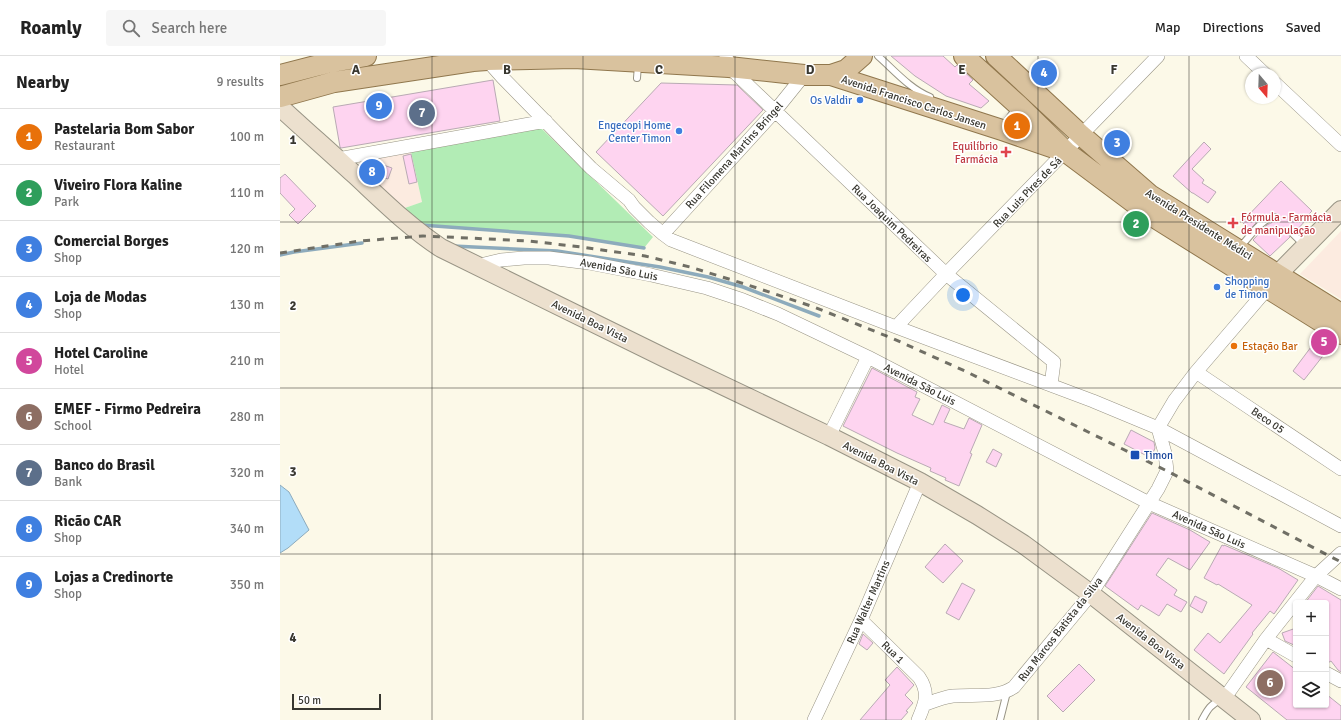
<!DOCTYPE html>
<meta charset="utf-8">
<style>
body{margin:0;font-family:Signika,sans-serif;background:#f6f6f6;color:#222}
.controls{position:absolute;right:12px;bottom:12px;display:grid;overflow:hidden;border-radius:4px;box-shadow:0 1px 3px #0004}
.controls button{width:36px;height:36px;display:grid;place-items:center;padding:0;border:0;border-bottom:1px solid #e0e0e0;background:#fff;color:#222;font:20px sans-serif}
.compass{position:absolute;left:965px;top:12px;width:36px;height:36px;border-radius:50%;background:#fff;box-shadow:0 1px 3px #0004;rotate:161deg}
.scale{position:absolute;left:12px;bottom:10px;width:89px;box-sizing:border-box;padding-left:4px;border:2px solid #383730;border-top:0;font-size:11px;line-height:14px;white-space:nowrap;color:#383730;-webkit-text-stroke:3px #fff;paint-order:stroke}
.you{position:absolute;left:683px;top:239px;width:14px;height:14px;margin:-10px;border:3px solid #fff;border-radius:50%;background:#1a73e8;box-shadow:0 0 0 6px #1a73e833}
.badge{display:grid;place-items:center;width:26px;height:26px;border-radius:50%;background:#c23b03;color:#fff;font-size:13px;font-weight:700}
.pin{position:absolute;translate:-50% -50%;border:2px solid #fff;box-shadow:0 1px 4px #0006}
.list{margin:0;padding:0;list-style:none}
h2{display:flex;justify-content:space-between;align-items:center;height:52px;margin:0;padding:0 16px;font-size:17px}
h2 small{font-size:13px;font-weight:400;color:#767676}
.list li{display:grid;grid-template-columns:26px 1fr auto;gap:12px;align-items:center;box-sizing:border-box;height:56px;padding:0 16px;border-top:1px solid #e0e0e0}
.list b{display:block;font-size:15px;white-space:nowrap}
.list p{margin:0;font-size:13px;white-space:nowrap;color:#767676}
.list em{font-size:13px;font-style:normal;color:#767676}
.icon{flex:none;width:22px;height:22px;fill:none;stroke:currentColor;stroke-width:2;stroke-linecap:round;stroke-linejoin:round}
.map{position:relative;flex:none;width:1061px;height:664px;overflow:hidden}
header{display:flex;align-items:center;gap:24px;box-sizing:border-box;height:56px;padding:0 20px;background:#fff;border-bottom:1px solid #e0e0e0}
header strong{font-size:19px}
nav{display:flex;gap:22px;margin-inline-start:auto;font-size:14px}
.search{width:280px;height:36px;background:#f6f6f6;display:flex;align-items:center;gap:10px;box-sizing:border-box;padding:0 14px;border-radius:4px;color:#767676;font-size:15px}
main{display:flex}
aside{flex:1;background:#fff}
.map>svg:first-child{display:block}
.commercial{fill:#fcebe0}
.green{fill:#b2ecb5}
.water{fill:#b2ddf8;stroke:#8dabbc}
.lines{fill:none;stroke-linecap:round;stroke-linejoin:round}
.stream{stroke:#8dabbc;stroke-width:3.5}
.building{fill:#fed4f0;stroke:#b9aab4}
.lane-casing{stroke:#989485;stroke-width:8}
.street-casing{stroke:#989485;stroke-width:14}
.secondary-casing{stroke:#989485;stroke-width:20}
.primary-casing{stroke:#90774d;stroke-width:22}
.lane{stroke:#fff;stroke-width:6}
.street{stroke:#fff;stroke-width:13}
.secondary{stroke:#ece0ce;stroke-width:18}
.primary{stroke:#d9c29e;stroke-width:20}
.rail{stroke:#706f65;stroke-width:3;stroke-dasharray:7 7;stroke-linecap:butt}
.grid{fill:none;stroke:#383730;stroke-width:1;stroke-opacity:0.55}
.shop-dot{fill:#3f7fe0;stroke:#fff;stroke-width:1.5}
.health-dot{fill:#e0444e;stroke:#fff;stroke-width:1.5}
.food-dot{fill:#e8710a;stroke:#fff;stroke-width:1.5}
.transit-dot{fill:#1a4fb4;stroke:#fff;stroke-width:1.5}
.labels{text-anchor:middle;stroke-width:3;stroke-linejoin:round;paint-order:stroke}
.shop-label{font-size:11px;fill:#366cbe;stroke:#fff;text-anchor:end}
.street-label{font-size:11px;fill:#383730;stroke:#fff}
.health-label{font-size:11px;fill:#be3a42;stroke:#fff;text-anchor:end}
.food-label{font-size:11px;fill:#c56008;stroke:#fff;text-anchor:start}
.transit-label{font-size:11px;fill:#164399;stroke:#fff;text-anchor:start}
.grid-label{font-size:13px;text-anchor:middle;font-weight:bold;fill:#383730;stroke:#fff;stroke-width:3;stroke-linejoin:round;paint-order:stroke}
</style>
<header>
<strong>Roamly</strong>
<div class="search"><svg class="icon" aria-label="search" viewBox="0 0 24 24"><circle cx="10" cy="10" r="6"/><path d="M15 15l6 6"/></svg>Search here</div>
<nav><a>Map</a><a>Directions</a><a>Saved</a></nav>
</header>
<main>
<aside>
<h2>Nearby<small>9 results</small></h2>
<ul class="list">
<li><span class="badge" style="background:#e8710a">1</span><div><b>Pastelaria Bom Sabor</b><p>Restaurant</p></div><em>100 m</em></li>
<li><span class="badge" style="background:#2e9e5b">2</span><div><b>Viveiro Flora Kaline</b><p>Park</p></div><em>110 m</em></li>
<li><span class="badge" style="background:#3f7fe0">3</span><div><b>Comercial Borges</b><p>Shop</p></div><em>120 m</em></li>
<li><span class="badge" style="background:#3f7fe0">4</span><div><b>Loja de Modas</b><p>Shop</p></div><em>130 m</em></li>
<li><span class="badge" style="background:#d1479c">5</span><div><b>Hotel Caroline</b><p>Hotel</p></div><em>210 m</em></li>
<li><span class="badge" style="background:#8d6e63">6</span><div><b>EMEF - Firmo Pedreira</b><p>School</p></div><em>280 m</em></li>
<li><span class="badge" style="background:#5c6f8a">7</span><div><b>Banco do Brasil</b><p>Bank</p></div><em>320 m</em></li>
<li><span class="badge" style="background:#3f7fe0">8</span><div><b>Ricão CAR</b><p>Shop</p></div><em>340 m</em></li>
<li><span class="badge" style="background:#3f7fe0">9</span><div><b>Lojas a Credinorte</b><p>Shop</p></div><em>350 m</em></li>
</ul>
</aside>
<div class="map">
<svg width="1061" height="664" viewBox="0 0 1061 664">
<rect width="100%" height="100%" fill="#fcf9e8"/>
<!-- commercial -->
<path class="commercial" d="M131,96L142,146L122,153L78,110L80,105Z
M1061,175V243L1020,218Z"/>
<!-- green -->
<path class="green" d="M261,72L373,181L364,192L289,180L138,169L122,153L142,146L131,96Z"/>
<!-- water -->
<path class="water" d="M0,429L9,436L29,474L8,492L0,497Z"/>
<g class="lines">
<!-- stream -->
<path class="stream" d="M141,169L289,180L364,192
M173,190L277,195L380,211L428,221L463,231L539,260
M0,199L14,196L82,187"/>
</g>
<!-- building -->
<path class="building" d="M611,0H663L675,11L677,9L693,24L689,28L709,45L701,52L666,40L635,20Z
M213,24L220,65L61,92L60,91L53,51Z
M381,27L457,29L483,54L383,160L316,96Z
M924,86L931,93L912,113L924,124L922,127L936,136L928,147L913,137H912L893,120Z
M131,98L137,126L129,128L123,100Z
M95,106L112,112L108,123L91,117Z
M5,118L36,150L18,168L9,159L15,153L0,137V122Z
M1001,125L1032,155L1024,163L1026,164L1016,175L1012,174L1010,175L1009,179L1010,181L990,200L973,184L987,169L997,164L998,162L997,158L993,157L987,159L977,166L970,173L962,166Z
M1040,279L1053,287L1024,324L1013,315Z
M592,312L637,336L635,341L640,343L632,359L653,369L662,349L670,353L664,366L684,373L689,362L702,369L690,397L692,398L679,430L665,424L666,422L650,415L651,412L617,397L563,370Z
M851,374L874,386L875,392L871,402L844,388Z
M713,393L722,398L716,411L706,406Z
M872,457L910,474L930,486L910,514L888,502L876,519L897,534L894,539L907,546L901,556L887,548L879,560L861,549L858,554L825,530Z
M665,488L683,505L663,527L645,511Z
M942,489L944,490V489L998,512L1018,524L994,558L990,555L972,577L973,578L944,618L914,594L928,577L940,587L972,549L938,528L937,529L924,522Z
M682,527L695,534L679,564L666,557Z
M1038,530L1061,544V616L1058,614L1051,605L1046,608V547H1025Z
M915,540L927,546L922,557L910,550Z
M1016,572V589H1014L1005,585L1002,577Z
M583,578L593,587L587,594L579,588Z
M993,596L1016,614V649H1046V638L1061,650V664H1007L966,631Z
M799,608L815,624L783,656L767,640Z
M617,611L634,629L625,639L633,647L626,655L628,656L621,664H580L610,629L605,624Z"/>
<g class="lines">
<!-- lane casing -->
<g class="lane-casing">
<path id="lane" d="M598,0C614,14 630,33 650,41
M357,22L358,9
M723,71L736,52
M1013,178L1024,189
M960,191C969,182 981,163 994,161
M720,664L727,636
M922,664C927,655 930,648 941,644"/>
</g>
<!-- street casing -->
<g class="street-casing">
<path id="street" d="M446,0L449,11L666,218L774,306L771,329
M966,0L985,18
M207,4L222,21L311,112L349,144L354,151L369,166L383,178L391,184L616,271L813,345L878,372L1061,470
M995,27L1061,89
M58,103L266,65
M383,178L495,55L524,19
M196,210L221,204L244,202H269L309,207L371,219L427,232L463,244L498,258L588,301L869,447L1036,520L1061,533
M616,271L666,218L878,0
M916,316L1061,413
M549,380L588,301
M581,564L639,621C650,637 645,648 638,664
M986,583L1016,600
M1046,617L1061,625
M944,643L986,583L1036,520L1061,497
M646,648C654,645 664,641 673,640C693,638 717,643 734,631L811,538L878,433L887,415L885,397L878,372L894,345L916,316L988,232
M534,664L581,564L640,426"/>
</g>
<!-- secondary casing -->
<g class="secondary-casing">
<path id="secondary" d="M0,51C25,74 50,96 75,119C103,145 129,171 161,192L385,302L549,380L640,426L697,459L743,488L811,538L971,664
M989,230L998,218L1061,154"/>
</g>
<!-- primary casing -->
<g class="primary-casing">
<path id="primary" d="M684,0L738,49L786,96L869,158L1061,278
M716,0L801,79L870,139L1061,258
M0,19L47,7L86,0
M551,19L566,14L582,0
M0,41L54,26L193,5L207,4L294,2L449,11L524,19H551L722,74L786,96"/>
</g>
<!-- lane -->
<use href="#lane" class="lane"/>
<!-- street -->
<use href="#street" class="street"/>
<!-- secondary -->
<use href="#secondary" class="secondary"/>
<!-- primary -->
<use href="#primary" class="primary"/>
<!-- rail -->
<path class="rail" d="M0,197L80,185L143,180L189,182L249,185L301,191L365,200L410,211L468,229L534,251L614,283L685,315L887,415L1061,506"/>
</g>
<!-- grid -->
<path class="grid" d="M152,0V664M303,0V664M455,0V664M606,0V664M758,0V664M909,0V664M0,166H1061M0,332H1061M0,498H1061"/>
<!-- markers -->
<g class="shop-dot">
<circle cx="580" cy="44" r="4"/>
<circle cx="399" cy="75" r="4"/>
<circle cx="937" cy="231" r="4"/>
</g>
<g class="health-dot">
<path d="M724 90h4v4h4v4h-4v4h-4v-4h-4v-4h4z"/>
<path d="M951 161h4v4h4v4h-4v4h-4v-4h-4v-4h4z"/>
</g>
<circle class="food-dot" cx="954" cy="290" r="4"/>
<rect class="transit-dot" x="850" y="394" width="10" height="10" rx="2"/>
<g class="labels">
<!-- shop labels -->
<g class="shop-label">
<text x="572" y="48">Os Valdir</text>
<text x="391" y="73">Engecopi Home<tspan x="391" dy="13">Center Timon</tspan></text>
<text x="945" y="229" text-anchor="start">Shopping<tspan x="945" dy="13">de Timon</tspan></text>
</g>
<!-- street labels -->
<g class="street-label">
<text transform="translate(634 46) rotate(18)" y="4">Avenida Francisco Carlos Jansen</text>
<text transform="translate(454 99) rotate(-48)" y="4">Rua Filomena Martins Bringel</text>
<text transform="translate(747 136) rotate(-46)" y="4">Rua Luis Pires de Sá</text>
<text transform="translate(612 167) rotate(44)" y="4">Rua Joaquim Pedreiras</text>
<text transform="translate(919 168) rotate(32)" y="4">Avenida Presidente Médici</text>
<text transform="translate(339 213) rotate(11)" y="4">Avenida São Luis</text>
<text transform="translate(310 265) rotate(26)" y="4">Avenida Boa Vista</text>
<text transform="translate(640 328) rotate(27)" y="4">Avenida São Luis</text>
<text transform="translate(988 364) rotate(34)" y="4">Beco 05</text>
<text transform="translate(601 407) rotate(27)" y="4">Avenida Boa Vista</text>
<text transform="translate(929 473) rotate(24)" y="4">Avenida São Luis</text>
<text transform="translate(588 546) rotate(-66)" y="4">Rua Walter Martins</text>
<text transform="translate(780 573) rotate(-52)" y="4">Rua Marcos Batista da Silva</text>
<text transform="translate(871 585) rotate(38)" y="4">Avenida Boa Vista</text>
<text transform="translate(613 596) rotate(44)" y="4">Rua 1</text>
</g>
<!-- health labels -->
<g class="health-label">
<text x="718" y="94">Equilíbrio<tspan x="718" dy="13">Farmácia</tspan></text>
<text x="961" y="165" text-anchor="start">Fórmula - Farmácia<tspan x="961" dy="13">de manipulação</tspan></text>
</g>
<!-- food labels -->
<g class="food-label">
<text x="962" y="294">Estação Bar</text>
</g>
<!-- transit labels -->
<g class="transit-label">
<text x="864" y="403">Timon</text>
</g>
</g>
<g class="grid-label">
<text x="76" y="18">A</text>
<text x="227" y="18">B</text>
<text x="379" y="18">C</text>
<text x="530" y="18">D</text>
<text x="682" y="18">E</text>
<text x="834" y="18">F</text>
<text x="13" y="88">1</text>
<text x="13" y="254">2</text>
<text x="13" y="420">3</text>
<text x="13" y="586">4</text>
</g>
</svg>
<div class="controls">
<button>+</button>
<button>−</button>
<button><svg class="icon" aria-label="layers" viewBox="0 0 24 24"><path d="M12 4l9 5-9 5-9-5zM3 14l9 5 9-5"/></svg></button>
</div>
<svg class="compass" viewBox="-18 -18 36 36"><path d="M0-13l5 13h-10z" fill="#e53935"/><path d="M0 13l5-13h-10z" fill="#767676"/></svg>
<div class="scale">50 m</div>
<div class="you"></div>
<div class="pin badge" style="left:737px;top:70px;background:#e8710a">1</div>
<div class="pin badge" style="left:856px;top:168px;background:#2e9e5b">2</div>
<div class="pin badge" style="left:837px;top:87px;background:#3f7fe0">3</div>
<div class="pin badge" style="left:764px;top:17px;background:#3f7fe0">4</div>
<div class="pin badge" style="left:1044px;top:286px;background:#d1479c">5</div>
<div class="pin badge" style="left:990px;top:627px;background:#8d6e63">6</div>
<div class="pin badge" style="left:142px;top:57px;background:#5c6f8a">7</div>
<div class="pin badge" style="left:92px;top:116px;background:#3f7fe0">8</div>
<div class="pin badge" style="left:99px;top:50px;background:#3f7fe0">9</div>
</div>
</main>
